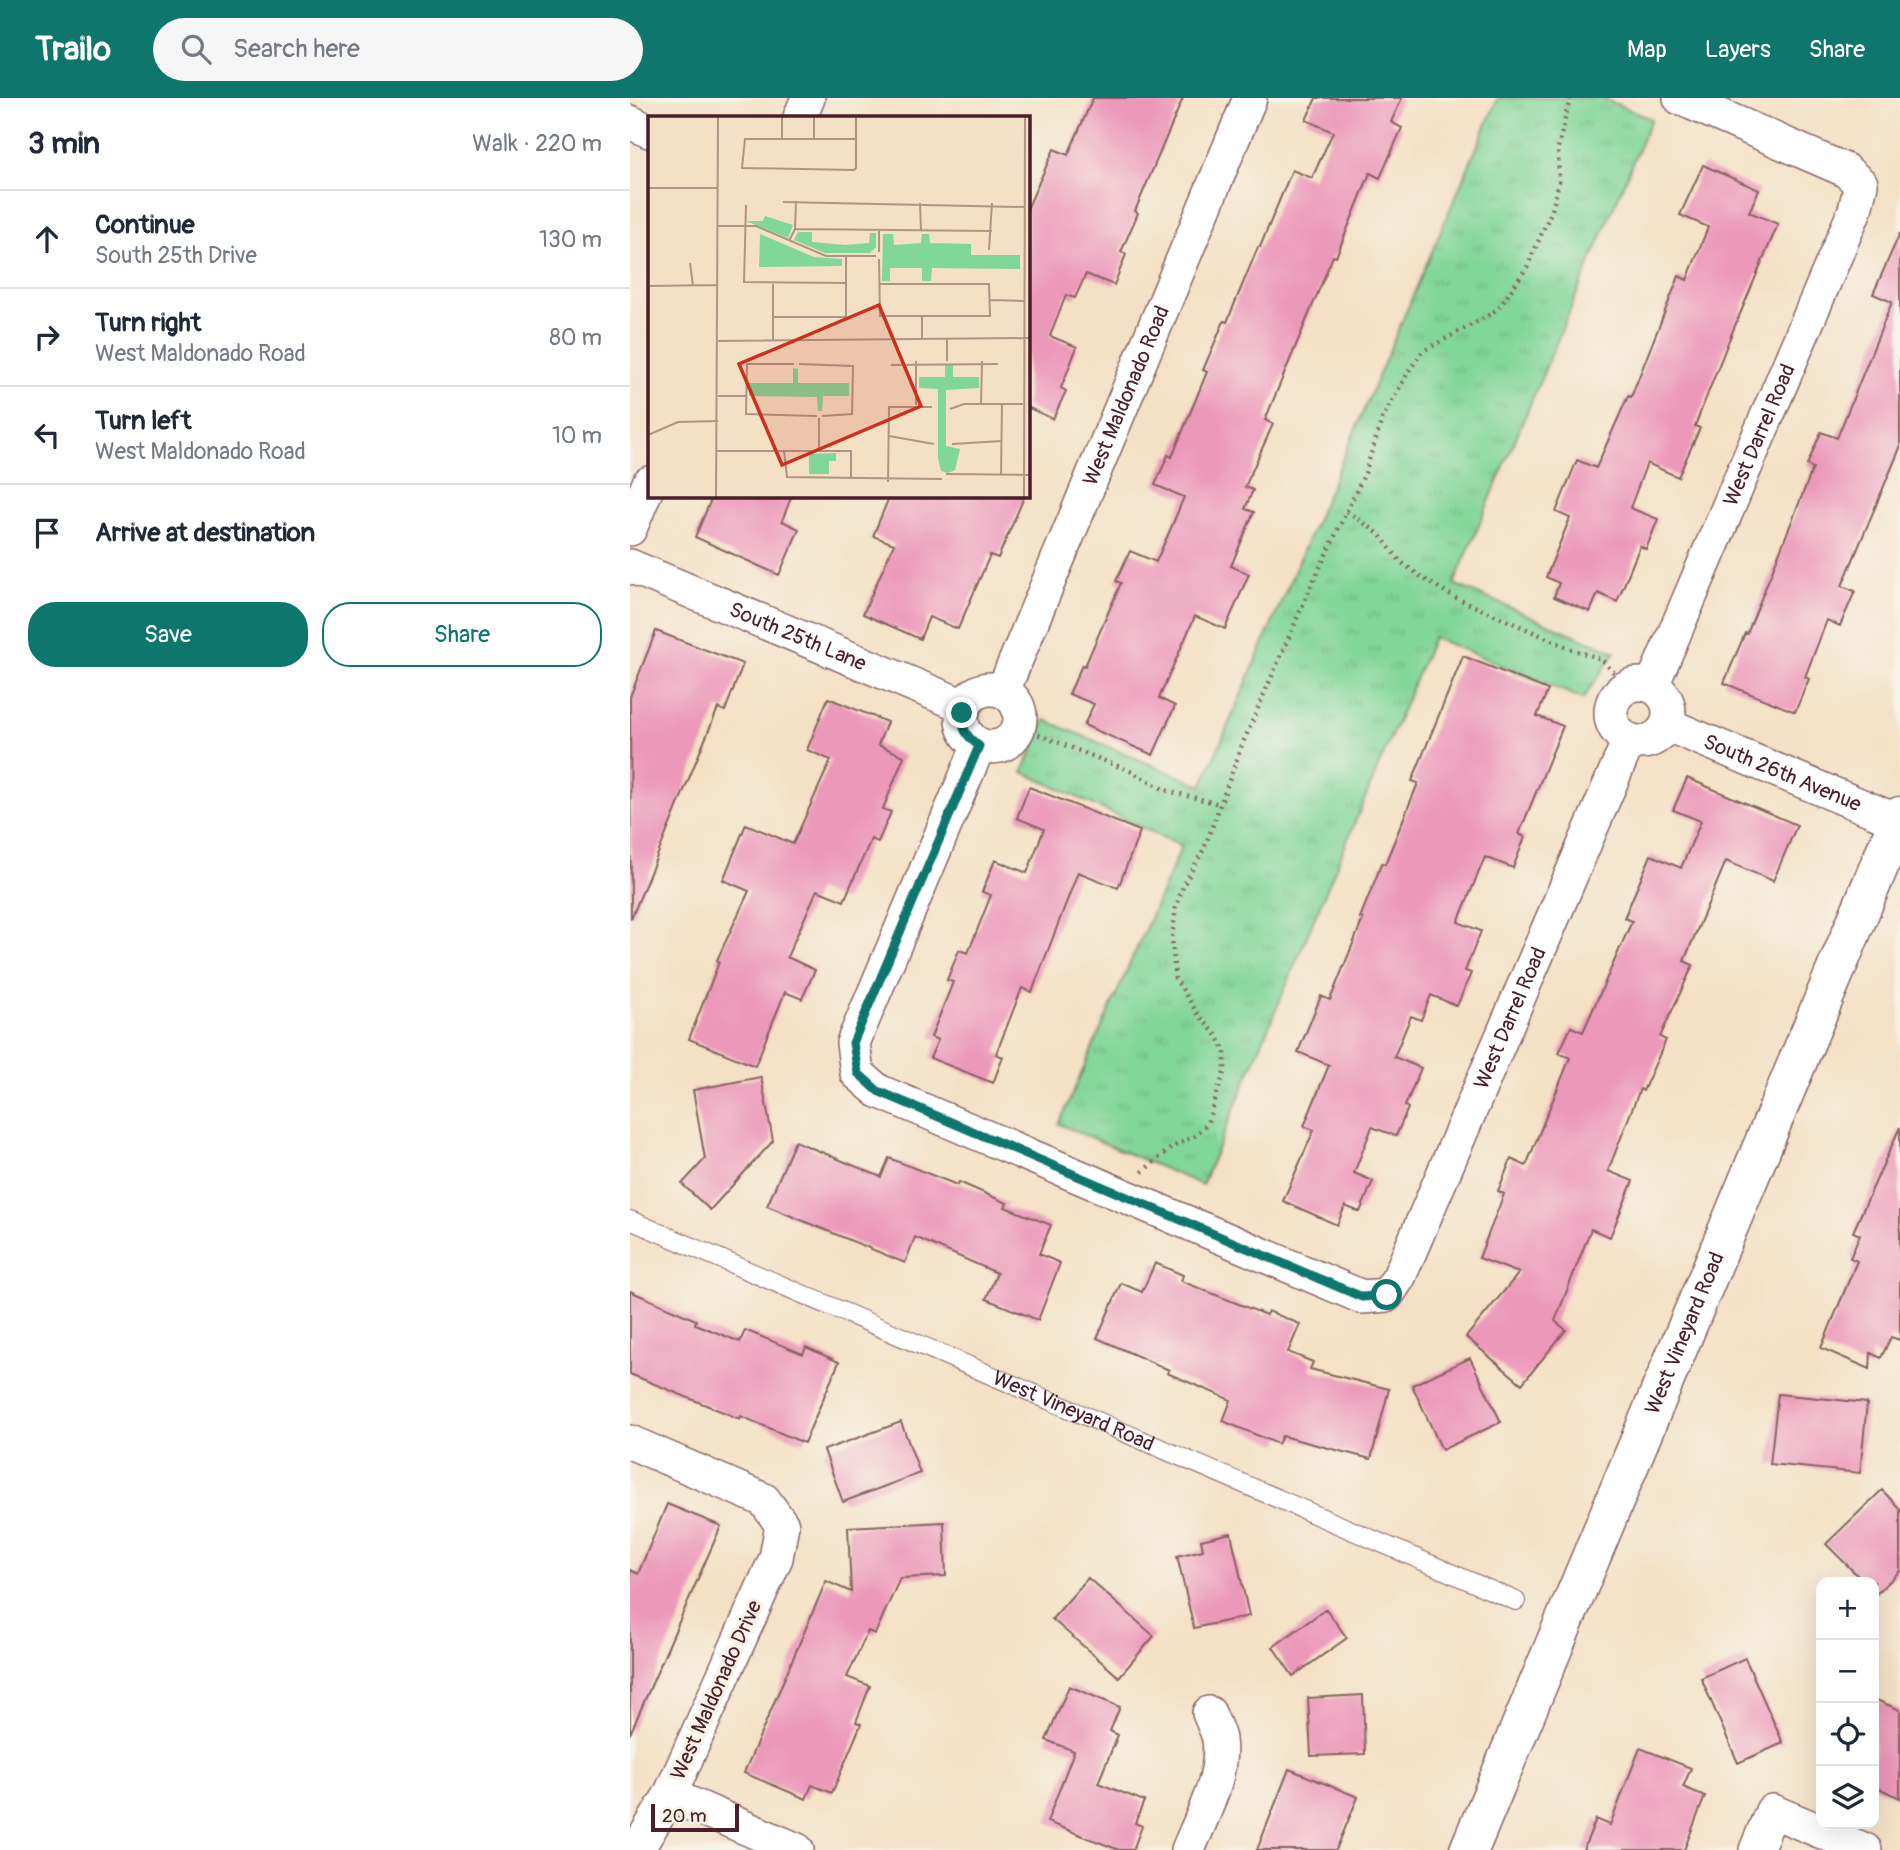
<!DOCTYPE html>
<meta charset="utf-8">
<style>
body{margin:0;font-family:Pangolin,sans-serif;background:#f6f6f7;color:#1f2937}
.controls{position:absolute;right:21px;bottom:21px;display:grid;overflow:hidden;border-radius:14px;box-shadow:0 7px 28px #0002}
.controls button{width:63px;height:63px;display:grid;place-items:center;padding:0;border:0;border-bottom:2px solid #e0e1e3;background:#fff;color:#1f2937;font:35px sans-serif}
.scale{position:absolute;left:21px;bottom:18px;width:88px;box-sizing:border-box;padding-left:7px;border:4px solid #4a1f2b;border-top:0;font-size:19px;line-height:24px;white-space:nowrap;color:#4a1f2b;-webkit-text-stroke:5px #f7f3e8;paint-order:stroke}
.stop{position:absolute;width:21px;height:21px;margin:-16px;border:5px solid #0f766e;border-radius:50%;background:#fff}
.stop.end{background:#0f766e;border-color:#fff;box-shadow:0 2px 7px #0008}
.list{margin:0;padding:0;list-style:none}
h2{display:flex;justify-content:space-between;align-items:center;height:91px;margin:0;padding:0 28px;font-size:30px}
h2 small{font-size:23px;font-weight:400;color:#747a83}
.list li{display:grid;grid-template-columns:46px 1fr auto;gap:21px;align-items:center;box-sizing:border-box;height:98px;padding:0 28px;border-top:2px solid #e0e1e3}
.list b{display:block;font-size:26px;white-space:nowrap}
.list p{margin:0;font-size:23px;white-space:nowrap;color:#747a83}
.list em{font-size:23px;font-style:normal;color:#747a83}
.actions{display:flex;gap:14px;padding:21px 28px}
.actions a{flex:1;padding:16px 0;border:2px solid #0f766e;border-radius:28px;text-align:center;font-size:24px;color:#0f766e}
.actions .main{background:#0f766e;color:#fff}
.icon{flex:none;width:38px;height:38px;fill:none;stroke:currentColor;stroke-width:2;stroke-linecap:round;stroke-linejoin:round}
.map{position:relative;flex:none;width:1270px;height:1752px;overflow:hidden}
header{display:flex;align-items:center;gap:42px;box-sizing:border-box;height:98px;padding:0 35px;background:#0f766e;color:#fff}
header strong{font-size:33px}
nav{display:flex;gap:38px;margin-inline-start:auto;font-size:24px}
.search{width:490px;height:63px;background:#f6f6f7;display:flex;align-items:center;gap:18px;box-sizing:border-box;padding:0 24px;border-radius:38px;color:#747a83;font-size:26px}
main{display:flex}
aside{flex:1;background:#fff}
.map>svg:first-child{display:block}
.park{fill:url(#park-tufts);stroke:#667a62;stroke-width:2}
.building{fill:#ec98b9}
.lines{fill:none;stroke-linecap:round;stroke-linejoin:round}
.lane-casing{stroke:#866361;stroke-width:20}
.street-casing{stroke:#866361;stroke-width:36}
.secondary-casing{stroke:#866361;stroke-width:41}
.path{stroke:#866361;stroke-width:4.5;stroke-dasharray:2 5;stroke-linecap:butt}
.lane{stroke:#fff;stroke-width:18}
.street{stroke:#fff;stroke-width:33}
.secondary{stroke:#fff;stroke-width:38}
.route{stroke:#0f766e;stroke-width:9}
.labels{text-anchor:middle;stroke-width:7;stroke-linejoin:round;paint-order:stroke}
.street-label{font-size:21px;fill:#4a1f2b;stroke:#f7f3e8}
.inset-road{fill:none;stroke:#b09387;stroke-width:2}
.view{fill:#c8321e;fill-opacity:0.15;stroke:#c8321e;stroke-width:3.5}
.inset-edge{fill:none;stroke:#4a1f2b;stroke-width:3.5}
</style>
<header>
<strong>Trailo</strong>
<div class="search"><svg class="icon" aria-label="search" viewBox="0 0 24 24"><circle cx="10" cy="10" r="6"/><path d="M15 15l6 6"/></svg>Search here</div>
<nav><a>Map</a><a>Layers</a><a>Share</a></nav>
</header>
<main>
<aside>
<h2>3 min<small>Walk · 220 m</small></h2>
<ul class="list">
<li><svg class="icon" aria-label="ahead" viewBox="0 0 24 24"><path d="M12 20V5M6 11l6-6 6 6"/></svg><div><b>Continue</b><p>South 25th Drive</p></div><em>130 m</em></li>
<li><svg class="icon" aria-label="right" viewBox="0 0 24 24"><path d="M7 20v-9h11M14 6l5 5-5 5"/></svg><div><b>Turn right</b><p>West Maldonado Road</p></div><em>80 m</em></li>
<li><svg class="icon" aria-label="left" viewBox="0 0 24 24"><path d="M17 20v-9H6M10 6l-5 5 5 5"/></svg><div><b>Turn left</b><p>West Maldonado Road</p></div><em>10 m</em></li>
<li><svg class="icon" aria-label="arrive" viewBox="0 0 24 24"><path d="M6 21V4h12l-3 4 3 4H6"/></svg><div><b>Arrive at destination</b></div></li>
</ul>
<div class="actions"><a class="main">Save</a><a>Share</a></div>
</aside>
<div class="map">
<svg width="1270" height="1752" viewBox="0 0 1270 1752">
<defs>
<pattern id="park-tufts" width="24" height="20" patternUnits="userSpaceOnUse" patternTransform="scale(1.75)"><rect width="24" height="20" fill="#81d699"/><path d="M3 7l-1-3M5 7V3M7 7l1-3M15 17l-1-3M17 17v-4M19 17l1-3" fill="none" stroke="#71b784"/></pattern>
</defs>
<rect width="100%" height="100%" fill="#f7f3e8"/>
<filter id="ink" filterUnits="userSpaceOnUse"><feTurbulence type="fractalNoise" baseFrequency=".0143" numOctaves="2"/><feDisplacementMap in="SourceGraphic" scale="14" xChannelSelector="R" yChannelSelector="G"/><feConvolveMatrix kernelMatrix="1 2 1 2 8 2 1 2 1" color-interpolation-filters="sRGB"/></filter>
<filter id="wash" filterUnits="userSpaceOnUse"><feTurbulence type="fractalNoise" baseFrequency=".00686" numOctaves="4" result="noise"/><feDisplacementMap in="SourceGraphic" scale="28" xChannelSelector="R" yChannelSelector="G"/><feGaussianBlur stdDeviation="1.57" result="paint"/><feColorMatrix in="noise" values="0 0 0 0 0 0 0 0 0 0 0 0 0 0 0 0 0 1.4 0 .05"/><feComposite in="paint" operator="in"/></filter>
<g filter="url(#wash)">
<rect width="100%" height="100%" fill="#f4e0c5"/>
<!-- park -->
<path class="park" d="M868,0H972L1021,21L824,486L985,554L953,601L803,539L572,1087L429,1026L552,748L393,674L415,622L572,688Z"/>
<g id="blocks">
<!-- building -->
<path class="building" d="M463,0H553L505,113L508,115L491,154L496,156L484,187L456,176L445,200L436,197L420,238L447,249L431,290L436,293L423,321L397,309V111L424,51L438,57Z
M686,0H772L761,24L772,30L750,80L740,75L706,159L703,158L635,322L643,326L615,389L623,392L615,411L624,414L601,468L619,476L595,531L565,518L529,600L545,608L523,657L454,627L464,606L439,596L452,567L455,568L491,485L486,483L500,453L526,464L541,430L554,399L525,387L538,357L542,359L577,274L573,272L594,223L597,224L628,149H630L662,72L682,80L703,34L676,22Z
M1073,67L1129,92L1119,114L1148,126L1099,242L1065,328L1070,330L1048,379L1017,365L1000,410L1028,421L1016,451L1010,448L987,504L968,495L960,514L924,499L929,485L916,479L940,420L926,414L947,362L966,370L998,298L1001,299L1049,178L1057,182L1078,129L1050,117Z
M1270,135V350L1212,488L1225,493L1210,528L1197,522L1175,579L1179,581L1165,614L1094,585L1115,535L1117,536L1183,370L1177,367L1191,334L1207,340L1262,204L1243,196Z
M83,397H162L152,423L169,431L149,477L65,439Z
M260,397H395L368,460L360,457L328,531L299,519L290,541L233,516L264,446L243,438Z
M26,533L113,566L95,613L88,610L1,821L0,599Z
M833,558L918,592L907,618L933,628L889,736L895,739L883,770L855,759L828,824L851,833L835,873L841,875L827,908L801,897L791,922L781,918L764,959L791,970L775,1008L778,1010L766,1038L742,1029L724,1075L743,1083L730,1114L715,1108L707,1127L653,1103L684,1032L674,1028L699,967L668,954L691,898L700,902L733,821L730,820L752,765L755,766L788,685L782,683Z
M198,600L257,624L248,647L274,658L253,711L261,714L248,744L241,741L214,803L187,792L157,859L185,872L172,901L155,894L125,968L59,941L89,864L87,862L119,793L93,782L116,726L163,746L201,662L177,652Z
M1057,680L1167,727L1143,783L1096,763L1054,863L1063,867L1030,939L1036,942L1013,993L1010,991L978,1073L1003,1083L980,1139L961,1131L925,1223L936,1232L892,1286L836,1239L889,1175L849,1160L874,1096L868,1093L881,1061L896,1068L940,960L929,955L941,929L953,934L1002,823L994,820L1021,757L1051,770L1071,723L1043,712Z
M399,689L510,733L488,790L448,774L402,894L392,890L366,956L373,959L363,985L300,960L308,942L301,939L323,884L317,882L329,852L338,855L361,797L352,794L365,762L397,775L414,731L387,720Z
M131,979L143,1043L80,1112L52,1086L75,1061L63,992Z
M1270,1029V1242L1261,1239L1251,1260L1241,1255L1240,1271L1191,1250L1227,1163L1220,1160L1230,1137L1223,1134Z
M165,1043L251,1079L259,1060L327,1087L329,1084L377,1105L375,1109L421,1127L409,1156L430,1165L408,1222L356,1201L367,1175L285,1139L275,1165L137,1108Z
M525,1165L553,1177L551,1183L636,1217L638,1213L670,1226L658,1254L683,1264L680,1271L759,1291L741,1361L652,1338L648,1346L593,1323L601,1302L537,1275L539,1272L467,1240L491,1185L512,1194Z
M0,1193L66,1222L65,1226L110,1244L115,1232L173,1256L176,1249L209,1264L174,1345L111,1318L110,1321L0,1276Z
M840,1260L871,1324L812,1352L782,1287Z
M1148,1296L1237,1305L1230,1375L1140,1366Z
M271,1324L290,1375L213,1404L194,1352Z
M1252,1392L1270,1411V1473L1245,1497L1244,1484H1234L1196,1446Z
M37,1406L91,1428L0,1636V1472L8,1476Z
M314,1424L316,1478L270,1480L245,1536L238,1533L217,1579L240,1588L226,1624L231,1626L202,1695L182,1687L176,1701L114,1675L196,1483L221,1494L218,1429Z
M601,1435L619,1518L564,1530L547,1458L573,1452L571,1442Z
M458,1480L524,1538L489,1579L422,1521Z
M696,1511L717,1540L663,1578L643,1549Z
M1115,1560L1153,1645L1108,1665L1071,1580Z
M439,1588L490,1609L480,1633L488,1637L468,1685L514,1703L505,1725L512,1728L503,1752H489L417,1724L444,1653L416,1642Z
M733,1597L735,1656L681,1658L678,1600Z
M1244,1601L1270,1612V1700L1244,1688Z
M1010,1650L1061,1670L1053,1689L1075,1698L1054,1752H953L966,1721L980,1727Z
M659,1671L728,1699L706,1752H627Z"/>
</g>
</g>
<g filter="url(#ink)">
<use href="#blocks" fill-opacity="0" stroke="#866361" stroke-width="2"/>
<g class="lines">
<!-- lane casing -->
<g class="lane-casing">
<g id="lane">
<path id="s1" d="M0,1122L886,1503"/>
</g>
</g>
<!-- street casing -->
<g class="street-casing">
<g id="street">
<path d="M170,19L178,0"/>
<path d="M0,24L19,33"/>
<path d="M0,431L19,385"/>
<path id="s2" d="M0,468L334,608"/>
<circle cx="1010" cy="615" r="29"/>
<path id="s3" d="M1022,588L1225,112L1231,86L1215,72L1050,0"/>
<circle cx="361" cy="620" r="29"/>
<path id="s4" d="M373,593L620,0"/>
<path id="s5" d="M1038,627L1268,723"/>
<path id="s6" d="M349,647L223,945L227,975L248,993L732,1199L757,1197L769,1179L999,642"/>
<path d="M0,1344L134,1402L152,1427L146,1460L40,1697L7,1752"/>
<path d="M40,1697L167,1752"/>
<path d="M558,1752C572,1717 594,1680 589,1641C587,1632 582,1623 579,1615"/>
<path d="M1126,1752L1142,1713L1235,1752"/>
</g>
</g>
<!-- secondary casing -->
<g class="secondary-casing">
<g id="secondary">
<path id="s7" d="M839,1752L1270,718"/>
</g>
</g>
<!-- path -->
<path class="path" d="M717,413L749,436L771,464L794,481L826,500L944,552L971,561L992,583
M389,629L500,673L535,692L589,706
M512,1074L541,1050L564,1038L577,1026L595,972V954L588,939L568,916L545,880L542,840L546,809L554,786L574,751L612,647L682,486L735,375L752,321L780,271L793,253L854,220L869,210L897,169L922,112L929,84L928,50L940,0"/>
<!-- lane -->
<use href="#lane" class="lane"/>
<!-- street -->
<use href="#street" class="street"/>
<!-- secondary -->
<use href="#secondary" class="secondary"/>
</g>
</g>
<g class="lines" filter="url(#ink)">
<!-- route -->
<path class="route" d="M332,615C332,631 336,638 349,648L223,945L228,975L248,993L732,1199L757,1197"/>
</g>
<g class="labels">
<!-- street labels -->
<g class="street-label">
<text dy="7" stroke="none"><textPath href="#s4" startOffset="320">West Maldonado Road</textPath></text>
<text dy="7" stroke="none"><textPath href="#s3" startOffset="273">West Darrel Road</textPath></text>
<text dy="7" stroke="none"><textPath href="#s2" startOffset="182">South 25th Lane</textPath></text>
<text dy="7" stroke="none"><textPath href="#s5" startOffset="124">South 26th Avenue</textPath></text>
<text dy="7" stroke="none"><textPath href="#s6" startOffset="1236">West Darrel Road</textPath></text>
<text dy="7" stroke="none"><textPath href="#s7" startOffset="560">West Vineyard Road</textPath></text>
<text dy="7" stroke="none"><textPath href="#s1" startOffset="483">West Vineyard Road</textPath></text>
<text transform="translate(86 1592) rotate(-66)" y="7">West Maldonado Drive</text>
</g>
</g>
<!-- overview -->
<g transform="translate(18 18)">
<rect width="382" height="382" fill="#f4e0c5"/>
<path d="M117,100L145,109L140,122L98,105H115ZM150,116H164V126L197,129L221,127L222,117H228V131L222,137H177L146,124Z" fill="#81d699"/>
<path d="M112,118L166,141L194,143V150L111,151ZM235,118H245L246,129L273,127L274,118H281L282,127L323,128V139H372V153L284,152L283,165H274V152H242V165H234ZM297,248H305V261H331V272L298,274V330L312,333L307,354L300,357L293,355L290,343V273L271,272V261H297ZM145,252L150,253V267H201V280H175L174,295H170L169,281L101,280V267H145ZM188,337V345H181V358H161V338Z" fill="#81d699"/>
<path class="inset-road" d="M166,1V23M208,1V52L206,54L94,52L97,23H208M134,23V1M0,72H70M135,86L376,91M272,87L273,115M98,89L96,166L198,167M70,110H108L178,140H228M147,113L344,115M231,114V136M141,125L147,113L148,85M341,134L344,87M231,143L232,200H342L341,168H232M42,147L45,170M125,168V224M0,170L70,169M342,184L376,185M274,200V223M125,201H198V140M299,223V245M70,225L382,222M146,248H99L98,298L169,300M151,248L205,250L204,298L174,300M243,249L350,248M70,280H98M333,288L334,245M268,289V245M302,293L316,288H375M171,302V335M0,319L30,306L70,305M241,320L286,328M304,328L354,325M69,335H203V362M136,335L139,361L294,363M298,358L382,359M353,359L354,288M240,366L241,291H284M68,381L70,1M376,381L377,1"/>
<path class="view" d="M231,189L273,290L134,349L91,248Z"/>
<rect width="382" height="382" class="inset-edge"/>
</g>
</svg>
<div class="controls">
<button>+</button>
<button>−</button>
<button><svg class="icon" aria-label="locate" viewBox="0 0 24 24"><circle cx="12" cy="12" r="6"/><path d="M12 2v4M12 18v4M2 12h4M18 12h4"/></svg></button>
<button><svg class="icon" aria-label="layers" viewBox="0 0 24 24"><path d="M12 4l9 5-9 5-9-5zM3 14l9 5 9-5"/></svg></button>
</div>
<div class="scale">20 m</div>
<div class="stop" style="left:757px;top:1197px"></div>
<div class="stop end" style="left:332px;top:615px"></div>
</div>
</main>
